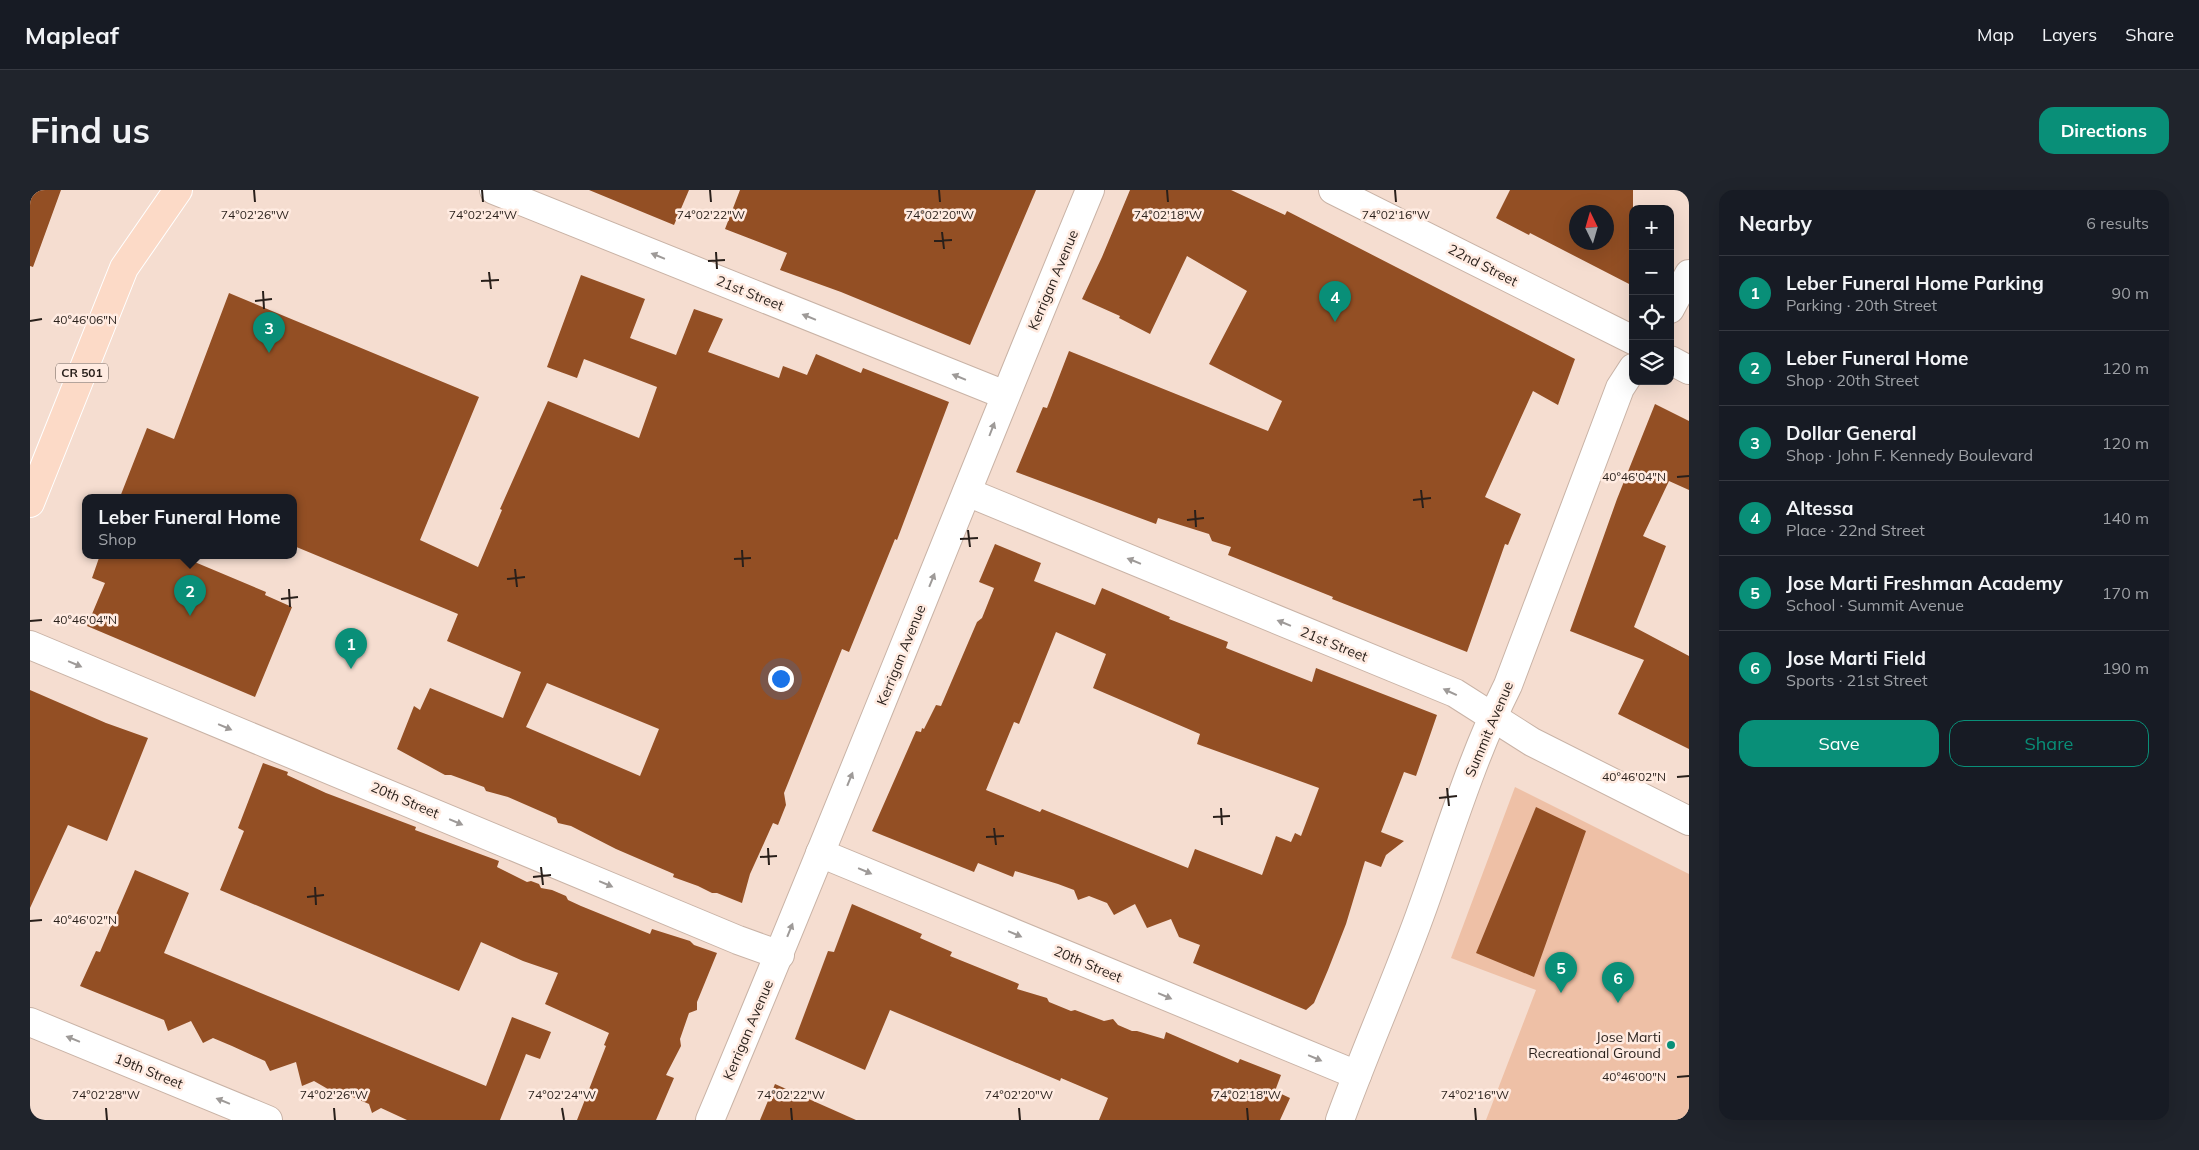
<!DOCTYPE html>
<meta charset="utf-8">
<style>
body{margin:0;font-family:Mulish,sans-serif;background:#20242c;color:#f1f3f6}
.controls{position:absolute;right:15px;top:15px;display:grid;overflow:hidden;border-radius:10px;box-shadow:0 5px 20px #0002}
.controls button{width:45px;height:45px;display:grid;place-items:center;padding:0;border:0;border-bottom:1px solid #363941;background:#171b24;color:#f1f3f6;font:25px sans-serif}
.compass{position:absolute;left:1539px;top:15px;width:45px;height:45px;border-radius:50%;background:#171b24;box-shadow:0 5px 20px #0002;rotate:355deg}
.you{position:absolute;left:750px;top:488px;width:18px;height:18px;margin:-12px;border:4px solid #fff;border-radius:50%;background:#1a73e8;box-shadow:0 0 0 8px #1a73e833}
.badge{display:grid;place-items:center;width:32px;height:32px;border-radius:50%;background:#098f78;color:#fff;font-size:16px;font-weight:700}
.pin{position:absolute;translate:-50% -41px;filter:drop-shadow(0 1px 2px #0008)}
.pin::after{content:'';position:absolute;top:26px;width:18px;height:15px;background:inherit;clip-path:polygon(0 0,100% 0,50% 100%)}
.popup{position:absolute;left:52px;top:304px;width:215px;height:65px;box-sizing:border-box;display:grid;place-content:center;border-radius:10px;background:#171b24;filter:drop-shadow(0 1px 4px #0005);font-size:16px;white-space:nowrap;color:#9ea1a6}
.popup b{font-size:19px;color:#f1f3f6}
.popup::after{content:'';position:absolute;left:50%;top:100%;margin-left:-10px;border:10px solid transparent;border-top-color:#171b24}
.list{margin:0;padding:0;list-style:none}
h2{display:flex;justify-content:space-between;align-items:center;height:65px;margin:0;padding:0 20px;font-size:21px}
h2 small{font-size:16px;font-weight:400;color:#9ea1a6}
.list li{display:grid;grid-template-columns:32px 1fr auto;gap:15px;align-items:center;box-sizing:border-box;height:75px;padding:0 20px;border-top:1px solid #363941}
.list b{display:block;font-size:19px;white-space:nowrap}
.list p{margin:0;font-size:16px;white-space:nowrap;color:#9ea1a6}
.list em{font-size:16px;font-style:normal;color:#9ea1a6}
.actions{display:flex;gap:10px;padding:15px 20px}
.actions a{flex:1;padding:11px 0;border:1px solid #098f78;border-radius:15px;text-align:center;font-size:18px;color:#098f78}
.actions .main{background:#098f78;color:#fff}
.icon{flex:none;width:28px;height:28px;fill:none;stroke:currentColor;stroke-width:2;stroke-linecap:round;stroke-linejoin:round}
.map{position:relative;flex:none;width:1659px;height:930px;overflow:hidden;border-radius:15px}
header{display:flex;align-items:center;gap:30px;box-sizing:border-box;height:70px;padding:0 25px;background:#171b24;border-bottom:1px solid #363941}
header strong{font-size:24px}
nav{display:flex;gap:28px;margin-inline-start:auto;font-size:18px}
.intro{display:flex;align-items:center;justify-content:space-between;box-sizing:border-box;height:120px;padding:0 30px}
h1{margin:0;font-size:35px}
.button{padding:12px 22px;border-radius:15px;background:#098f78;color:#fff;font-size:18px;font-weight:700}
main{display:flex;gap:30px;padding:0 30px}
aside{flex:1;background:#171b24;border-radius:15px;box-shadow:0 5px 20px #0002}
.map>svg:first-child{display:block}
.green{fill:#eec0a6}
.building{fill:#934f24;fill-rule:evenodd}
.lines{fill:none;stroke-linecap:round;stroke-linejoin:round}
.minor-casing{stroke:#c9b3a6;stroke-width:30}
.tertiary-casing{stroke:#c9b3a6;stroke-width:30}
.primary-casing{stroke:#fff;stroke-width:30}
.minor{stroke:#fff;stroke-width:28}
.tertiary{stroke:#fff;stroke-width:28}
.primary{stroke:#fcdac7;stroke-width:28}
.oneway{fill:#9e9a98}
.ticks{fill:none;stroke:#281f1a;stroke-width:2}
.poi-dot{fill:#098f78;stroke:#ffebe1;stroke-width:2}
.labels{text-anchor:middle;stroke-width:5;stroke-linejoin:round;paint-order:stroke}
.shield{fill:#ffebe1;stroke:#685c56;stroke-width:1}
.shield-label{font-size:12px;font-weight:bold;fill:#281f1a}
.street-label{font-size:14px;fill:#281f1a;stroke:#ffebe1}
.poi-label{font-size:14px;fill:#281f1a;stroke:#ffebe1;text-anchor:end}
.ticks-label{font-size:12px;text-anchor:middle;fill:#281f1a;stroke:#ffebe1;stroke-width:5;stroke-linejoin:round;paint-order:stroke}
</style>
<header>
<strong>Mapleaf</strong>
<nav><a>Map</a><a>Layers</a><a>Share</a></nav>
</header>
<div class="intro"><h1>Find us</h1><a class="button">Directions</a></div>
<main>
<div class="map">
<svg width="1659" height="930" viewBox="0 0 1659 930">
<rect width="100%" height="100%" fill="#f5ddd0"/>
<!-- green -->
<path class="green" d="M1485,597L1659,684V930H1456L1506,800L1421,768Z"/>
<!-- building -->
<path class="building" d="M0,0H31L3,77L0,76Z
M559,0H659L644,35Z
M710,0H1006L940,155L811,102L750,80L757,63L695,39Z
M1100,0H1201L1255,25L1257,21L1545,169L1528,215L1503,201L1455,307L1491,324L1478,355L1475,354L1437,462L1302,409L1303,407L1198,365L1201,357L1182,351L1179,344L1128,328L1126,334L986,282L1013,217L1017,218L1039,161L1238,241L1252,211L1179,174L1217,101L1157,66L1120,144L1089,128L1090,126L1052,109L1072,67Z
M1480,0H1603V96L1500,43L1499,45L1466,28ZM1546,22H1576V52H1546Z
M551,85L615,109L600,148L646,165L664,119L693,129L678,162L749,188L753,176L777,185L786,164L831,183L833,178L919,212L867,350L865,349L819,462L812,459L754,603L756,615L748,635L743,633L720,684L712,713L687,703H682L668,696L643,687L644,684L586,659L541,636L528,633L526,628L478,607L456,601L454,597L421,585H415L367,559L384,516L390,520L400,498L473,528L491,482L417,451L428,424L264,356V307H90L117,238L144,249L199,103L449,207L390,350L448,377L472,320L470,319L518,211L609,248L627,197L554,169L547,188L517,177ZM517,493L629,539L610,586L496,537Z
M1625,214L1659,231V300L1639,291L1613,346L1636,356L1604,437L1659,466V559L1588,524L1614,470L1540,441L1587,309Z
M965,354L1011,373L1004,391L1065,415L1072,398L1140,427L1139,429L1198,452L1196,458L1282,492L1286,478L1407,525L1386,586L1374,582L1351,642L1374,651L1356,665L1351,677L1335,671L1316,734L1298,780L1284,813L1276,820L1163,773L1170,755L1149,747L1141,729L1117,738L1105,714L1084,725L1077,713L1059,706L1048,710L1044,700L1028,694L985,681L983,687L948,673L944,682L842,641L886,541L891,542L892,538L894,539L906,515L911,516L947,432L952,428L964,398L949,392ZM1026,442L1076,464L1063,498L1170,544L1167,554L1289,598L1271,646L1265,643L1261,652L1246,646L1232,685L1165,659L1158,678L1012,619L1010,622L956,600L984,532L989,534Z
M70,365H148L236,402L235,405L262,417L225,507L57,436L75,393L62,388Z
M0,500L76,533L118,548L77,651L38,635L0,718Z
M233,573L258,582L257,585L296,603L386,637L385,640L469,671L467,677L497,692L501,691L509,694L511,698L522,700L536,706L538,710L551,716L620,744L622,739L660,751L664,755L687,763L667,812V820L659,823L650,849L651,856L636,885L644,888L626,930H547L576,856L574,855L579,843L515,814L528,783L493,771L451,752L429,801L190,700L214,641L208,638Z
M1506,617L1556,641L1504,787L1446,763Z
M105,680L159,703L134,763L456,896L482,827L521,842L510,869L496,864L470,930H377L351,918L342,923L339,914L318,905L306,911L303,902L284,891L272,896L266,872L240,881L235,871L202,856L183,848L173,853L161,831L138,841L134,830L50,796L66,761L70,762Z
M822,714L892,744L890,748L922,762L920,766L989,794L987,799L1017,808L1019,812L1041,821L1045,820L1074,831L1083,829L1088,835L1102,841H1107L1134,849L1136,842L1208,873L1210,869L1251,885L1245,901L1260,908L1250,930H1069L1078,908L1031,888L1030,891L860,820L835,880L765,849L798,761L804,762Z
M745,894L826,930H730Z"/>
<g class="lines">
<!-- minor casing -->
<g class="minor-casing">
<path id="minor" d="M464,0L975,205
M1303,0L1603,150
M1640,170L1659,180
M937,302L1425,503L1502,552L1659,631
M0,455L708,750L750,765
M790,663L1327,885
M0,832L238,930"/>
</g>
<!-- tertiary casing -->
<g class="tertiary-casing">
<path id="tertiary" d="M1640,119L1659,84
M680,930C810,621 932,309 1060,0
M1310,930C1335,861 1365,794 1390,725C1418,648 1441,569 1478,495L1590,198L1603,178"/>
</g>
<!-- primary casing -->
<g class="primary-casing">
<path id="primary" d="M0,313L94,78L148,0"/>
</g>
<!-- minor -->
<use href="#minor" class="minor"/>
<!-- tertiary -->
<use href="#tertiary" class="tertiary"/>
<!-- primary -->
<use href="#primary" class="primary"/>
</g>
<!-- one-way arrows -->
<defs><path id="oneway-solid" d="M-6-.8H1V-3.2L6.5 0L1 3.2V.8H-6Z" transform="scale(1.25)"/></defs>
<g class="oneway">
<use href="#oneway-solid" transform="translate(628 66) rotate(-158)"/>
<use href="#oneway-solid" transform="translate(779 127) rotate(-158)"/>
<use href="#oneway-solid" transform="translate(929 187) rotate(-158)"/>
<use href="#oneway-solid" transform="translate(962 239) rotate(-69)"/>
<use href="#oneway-solid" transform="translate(1104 371) rotate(-158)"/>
<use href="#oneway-solid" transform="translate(902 390) rotate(-68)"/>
<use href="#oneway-solid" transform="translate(1254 433) rotate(-158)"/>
<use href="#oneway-solid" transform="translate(45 474) rotate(23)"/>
<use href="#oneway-solid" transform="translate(1420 502) rotate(-155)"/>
<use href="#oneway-solid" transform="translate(195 537) rotate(23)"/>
<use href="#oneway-solid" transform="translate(820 589) rotate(-68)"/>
<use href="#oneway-solid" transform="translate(426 632) rotate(23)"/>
<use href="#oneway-solid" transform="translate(835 681) rotate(23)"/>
<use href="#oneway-solid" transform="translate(576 694) rotate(23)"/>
<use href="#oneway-solid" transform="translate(760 740) rotate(-68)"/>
<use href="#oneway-solid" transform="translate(985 744) rotate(23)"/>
<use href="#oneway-solid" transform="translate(1135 806) rotate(23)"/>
<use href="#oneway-solid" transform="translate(43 849) rotate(-158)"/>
<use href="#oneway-solid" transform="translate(1285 868) rotate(23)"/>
<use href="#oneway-solid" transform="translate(193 911) rotate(-158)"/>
</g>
<!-- ticks -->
<path class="ticks" d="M224,0L225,12M452,0L453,12M680,0L681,12M909,0L910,12M1137,0L1138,12M1365,0L1366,12M912,42L914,59M904,51L922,50M686,62L687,79M678,71L695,70M459,82L461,99M451,91L469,90M233,101L234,119M225,111L242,109M0,131L12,129M1647,287L1659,286M1391,300L1393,318M1383,310L1401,308M1165,320L1166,337M1157,330L1174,328M938,340L940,357M930,349L948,348M712,360L713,377M704,369L721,368M485,379L487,397M477,389L495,387M259,399L260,417M251,409L268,407M0,431L12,430M1647,587L1659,586M1417,598L1419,616M1409,608L1427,606M1191,618L1192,635M1183,627L1200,626M964,638L966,655M956,647L974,646M738,658L739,675M730,667L747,666M511,677L513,695M503,687L521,685M285,697L286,715M277,707L294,705M0,731L12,730M1647,887L1659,886M76,918L77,930M304,918L305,930M532,918L534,930M761,918L762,930M989,918L990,930M1217,918L1218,930M1445,918L1446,930"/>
<!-- markers -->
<circle class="poi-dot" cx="1641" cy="855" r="5"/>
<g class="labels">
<!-- shield labels -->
<rect class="shield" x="26" y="173.5" width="52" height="19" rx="4"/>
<g class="shield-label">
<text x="52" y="187">CR 501</text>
</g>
<!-- street labels -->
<g class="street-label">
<text transform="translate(1453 75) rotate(27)" y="5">22nd Street</text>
<text transform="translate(1023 90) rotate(-67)" y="5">Kerrigan Avenue</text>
<text transform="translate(720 103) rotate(22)" y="5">21st Street</text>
<text transform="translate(1304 454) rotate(22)" y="5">21st Street</text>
<text transform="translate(871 465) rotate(-68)" y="5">Kerrigan Avenue</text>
<text transform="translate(1459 539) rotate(-67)" y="5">Summit Avenue</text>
<text transform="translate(375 610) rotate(23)" y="5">20th Street</text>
<text transform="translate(1058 774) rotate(23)" y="5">20th Street</text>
<text transform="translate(718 840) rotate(-67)" y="5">Kerrigan Avenue</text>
<text transform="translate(119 881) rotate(22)" y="5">19th Street</text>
</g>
<!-- poi labels -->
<g class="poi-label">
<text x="1631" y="852">Jose Marti<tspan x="1631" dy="16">Recreational Ground</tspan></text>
</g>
</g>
<g class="ticks-label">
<text x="225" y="29">74°02'26"W</text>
<text x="453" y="29">74°02'24"W</text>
<text x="681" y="29">74°02'22"W</text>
<text x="910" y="29">74°02'20"W</text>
<text x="1138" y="29">74°02'18"W</text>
<text x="1366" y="29">74°02'16"W</text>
<text x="55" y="134">40°46'06"N</text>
<text x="1604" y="291">40°46'04"N</text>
<text x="55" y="434">40°46'04"N</text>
<text x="1604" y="591">40°46'02"N</text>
<text x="55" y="734">40°46'02"N</text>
<text x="1604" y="891">40°46'00"N</text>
<text x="76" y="909">74°02'28"W</text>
<text x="304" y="909">74°02'26"W</text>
<text x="532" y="909">74°02'24"W</text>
<text x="761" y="909">74°02'22"W</text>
<text x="989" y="909">74°02'20"W</text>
<text x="1217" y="909">74°02'18"W</text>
<text x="1445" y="909">74°02'16"W</text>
</g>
</svg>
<div class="controls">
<button>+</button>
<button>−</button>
<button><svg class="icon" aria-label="locate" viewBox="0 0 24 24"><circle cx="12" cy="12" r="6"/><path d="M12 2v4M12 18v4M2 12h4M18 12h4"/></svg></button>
<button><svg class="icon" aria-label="layers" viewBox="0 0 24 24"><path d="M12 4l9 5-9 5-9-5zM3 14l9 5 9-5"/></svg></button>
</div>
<svg class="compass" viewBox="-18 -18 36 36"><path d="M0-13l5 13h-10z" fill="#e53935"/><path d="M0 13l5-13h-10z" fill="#9ea1a6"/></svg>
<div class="you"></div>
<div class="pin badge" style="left:321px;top:479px">1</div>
<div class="pin badge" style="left:160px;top:426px">2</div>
<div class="popup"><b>Leber Funeral Home</b>Shop</div>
<div class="pin badge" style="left:239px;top:163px">3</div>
<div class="pin badge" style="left:1305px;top:132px">4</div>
<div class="pin badge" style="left:1531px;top:803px">5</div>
<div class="pin badge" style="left:1588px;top:813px">6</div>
</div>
<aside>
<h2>Nearby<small>6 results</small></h2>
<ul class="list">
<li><span class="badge">1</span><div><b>Leber Funeral Home Parking</b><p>Parking · 20th Street</p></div><em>90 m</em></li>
<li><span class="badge">2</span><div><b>Leber Funeral Home</b><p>Shop · 20th Street</p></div><em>120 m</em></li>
<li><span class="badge">3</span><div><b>Dollar General</b><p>Shop · John F. Kennedy Boulevard</p></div><em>120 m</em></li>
<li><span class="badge">4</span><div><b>Altessa</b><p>Place · 22nd Street</p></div><em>140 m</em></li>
<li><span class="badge">5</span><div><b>Jose Marti Freshman Academy</b><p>School · Summit Avenue</p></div><em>170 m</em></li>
<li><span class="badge">6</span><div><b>Jose Marti Field</b><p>Sports · 21st Street</p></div><em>190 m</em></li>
</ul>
<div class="actions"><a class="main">Save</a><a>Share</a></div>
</aside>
</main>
